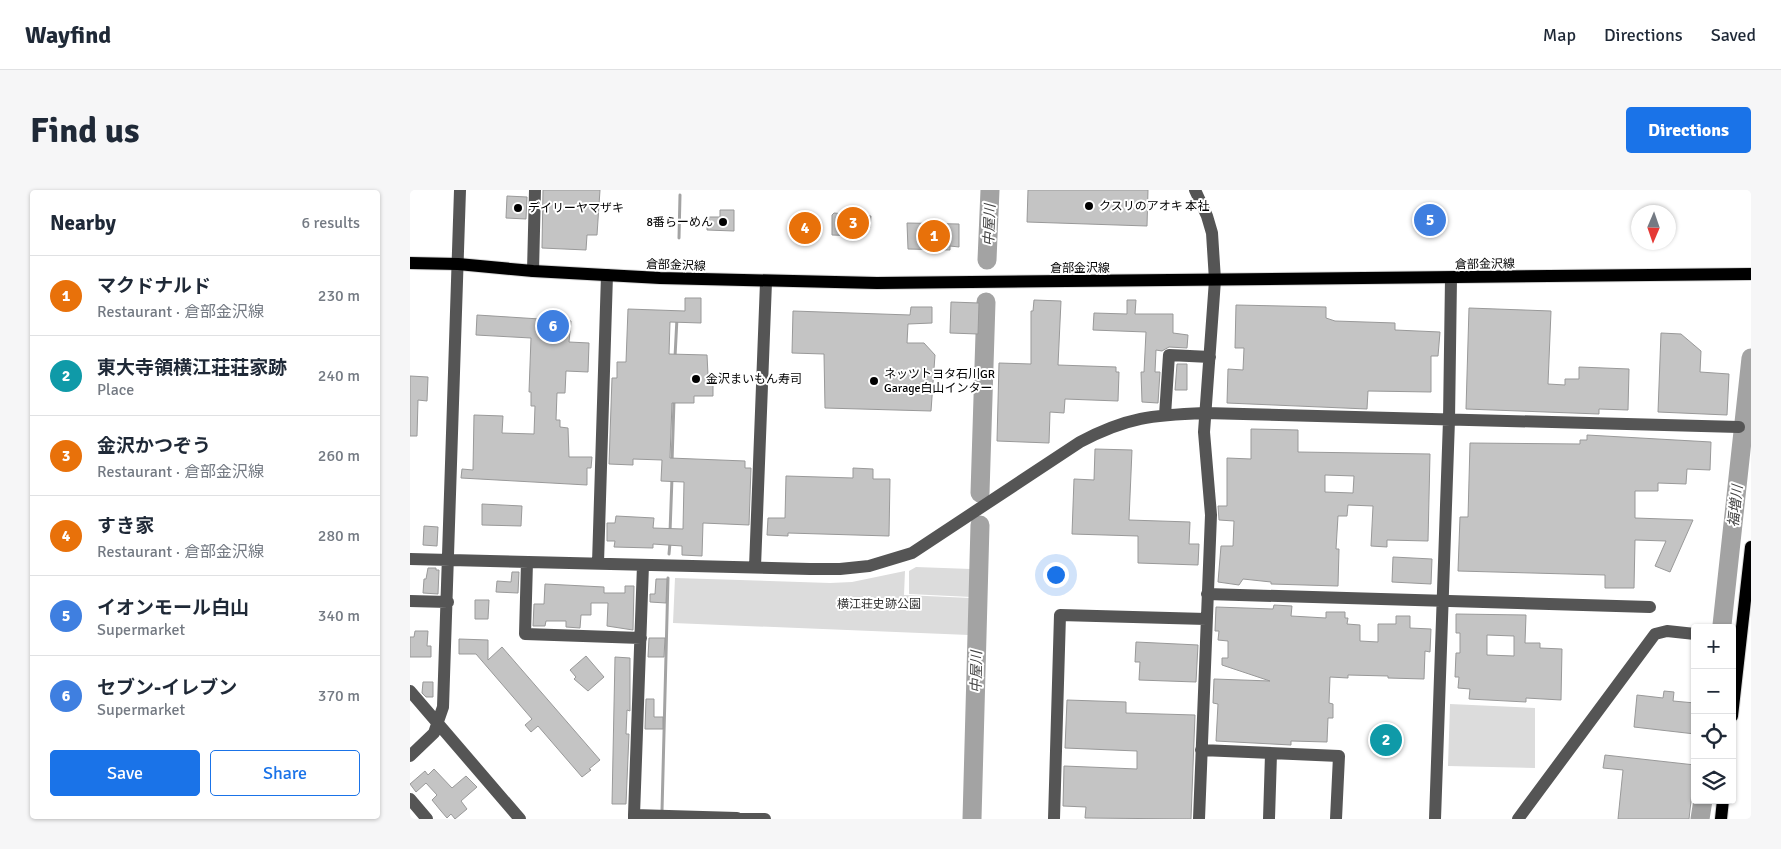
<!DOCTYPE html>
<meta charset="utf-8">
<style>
body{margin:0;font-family:Signika,"Noto Sans JP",sans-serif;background:#f6f6f7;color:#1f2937}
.controls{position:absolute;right:15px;bottom:15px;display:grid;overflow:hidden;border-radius:5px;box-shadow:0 1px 4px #0004}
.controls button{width:45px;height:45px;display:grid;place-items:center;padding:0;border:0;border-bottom:1px solid #e0e1e3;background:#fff;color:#1f2937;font:25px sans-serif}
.compass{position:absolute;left:1221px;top:15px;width:45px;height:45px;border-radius:50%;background:#fff;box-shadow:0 1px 4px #0004;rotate:182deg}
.you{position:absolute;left:645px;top:384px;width:18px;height:18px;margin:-12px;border:4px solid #fff;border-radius:50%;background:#1a73e8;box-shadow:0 0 0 8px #1a73e833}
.badge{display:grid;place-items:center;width:32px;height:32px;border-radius:50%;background:#1a73e8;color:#fff;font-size:16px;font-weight:700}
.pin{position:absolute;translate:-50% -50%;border:2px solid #fff;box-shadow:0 1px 5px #0006}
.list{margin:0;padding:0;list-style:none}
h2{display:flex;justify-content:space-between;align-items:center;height:65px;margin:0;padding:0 20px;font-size:21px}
h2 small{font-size:16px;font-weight:400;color:#747a83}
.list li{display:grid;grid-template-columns:32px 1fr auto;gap:15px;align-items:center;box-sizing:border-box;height:80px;padding:0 20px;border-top:1px solid #e0e1e3}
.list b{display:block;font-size:19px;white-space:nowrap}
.list p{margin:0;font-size:16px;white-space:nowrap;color:#747a83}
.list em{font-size:16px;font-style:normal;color:#747a83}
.actions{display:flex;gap:10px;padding:15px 20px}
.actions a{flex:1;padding:11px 0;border:1px solid #1a73e8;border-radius:5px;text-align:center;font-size:18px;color:#1a73e8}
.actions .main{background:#1a73e8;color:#fff}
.icon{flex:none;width:28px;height:28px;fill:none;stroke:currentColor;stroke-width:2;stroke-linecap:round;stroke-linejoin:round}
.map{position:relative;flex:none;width:1341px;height:629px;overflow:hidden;border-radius:5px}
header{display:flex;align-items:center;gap:30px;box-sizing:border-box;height:70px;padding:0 25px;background:#fff;border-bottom:1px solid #e0e1e3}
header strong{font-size:24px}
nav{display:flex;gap:28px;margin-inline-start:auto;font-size:18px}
.intro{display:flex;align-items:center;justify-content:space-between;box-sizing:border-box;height:120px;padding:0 30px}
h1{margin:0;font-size:35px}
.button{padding:12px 22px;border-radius:5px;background:#1a73e8;color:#fff;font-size:18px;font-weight:700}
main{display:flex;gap:30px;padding:0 30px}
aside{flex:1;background:#fff;border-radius:5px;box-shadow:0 1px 4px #0004}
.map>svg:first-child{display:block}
.green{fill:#dcdcdc}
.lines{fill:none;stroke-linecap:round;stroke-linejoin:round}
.stream{stroke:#a3a3a3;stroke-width:3}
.river{stroke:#a3a3a3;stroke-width:19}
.building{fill:#c4c4c4;stroke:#999;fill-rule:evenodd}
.major-casing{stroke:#dbdbdb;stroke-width:14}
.minor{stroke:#555;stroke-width:12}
.major{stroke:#000;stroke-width:12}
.poi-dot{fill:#000;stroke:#fff;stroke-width:2}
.labels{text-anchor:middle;stroke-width:4;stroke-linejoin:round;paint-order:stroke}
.poi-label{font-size:12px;fill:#000;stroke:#fff;text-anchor:start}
.street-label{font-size:12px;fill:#000;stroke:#fff}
.park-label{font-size:12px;fill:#333;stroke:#fff}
.water-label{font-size:14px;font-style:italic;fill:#444;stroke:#fff}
</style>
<header>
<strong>Wayfind</strong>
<nav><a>Map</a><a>Directions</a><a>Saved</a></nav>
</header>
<div class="intro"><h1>Find us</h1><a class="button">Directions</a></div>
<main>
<aside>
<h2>Nearby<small>6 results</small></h2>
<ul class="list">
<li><span class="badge" style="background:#e8710a">1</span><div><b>マクドナルド</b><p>Restaurant · 倉部金沢線</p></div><em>230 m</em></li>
<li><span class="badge" style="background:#0f9aa8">2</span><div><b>東大寺領横江荘荘家跡</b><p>Place</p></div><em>240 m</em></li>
<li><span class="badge" style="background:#e8710a">3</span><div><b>金沢かつぞう</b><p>Restaurant · 倉部金沢線</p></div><em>260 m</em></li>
<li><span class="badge" style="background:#e8710a">4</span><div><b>すき家</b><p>Restaurant · 倉部金沢線</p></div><em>280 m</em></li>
<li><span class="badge" style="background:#3f7fe0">5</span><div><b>イオンモール白山</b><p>Supermarket</p></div><em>340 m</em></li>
<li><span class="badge" style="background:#3f7fe0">6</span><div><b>セブン-イレブン</b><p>Supermarket</p></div><em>370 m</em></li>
</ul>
<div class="actions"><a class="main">Save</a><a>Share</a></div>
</aside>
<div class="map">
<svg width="1341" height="629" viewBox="0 0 1341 629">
<rect width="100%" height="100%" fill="#fff"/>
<!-- green -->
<path class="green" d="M506,377L561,379V407L499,404V381Z
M495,381L494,405L561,408L559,445L263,433L265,388L420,393L442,392Z
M1040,514L1125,518V578L1038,576Z"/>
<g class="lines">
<!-- stream -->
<path class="stream" d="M269,48L270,5
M265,167L267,128
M262,272L264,211
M260,342L262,288
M259,364L260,353
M252,621L258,388"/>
<!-- river -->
<path class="river" d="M577,70L580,0
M570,303L576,112
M1312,435L1341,168
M562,629L570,335
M1290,629L1293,610"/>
</g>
<!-- building -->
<path class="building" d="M133,0H190L187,45H177L176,60L132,58Z
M618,0H738L737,36L617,32Z
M97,6L117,7L116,29L96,28Z
M310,20H324V41L297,40V27H310Z
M424,23L461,26L460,38L451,40V46L422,45V25Z
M387,25H402L403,50H388Z
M497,33L549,34V57L540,56V60L498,59Z
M275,108H291V133L260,132L259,164L297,165L298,185L303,188V206H284V213H262L260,268L335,271V278H341L339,335L293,333L292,366L272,365V356L243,354V358L204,357L205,351H197V333H205L206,326L244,328L243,338L273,339L274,292L251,291L252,270L223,269V275L199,274L202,188H207V172H216L218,119L275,121Z
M624,110L651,111L648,175L706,177V182H709L708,211L655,209L654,223L640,222L639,253L587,251L589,173L621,174V121H623Z
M717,110H726L725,124H763V143L778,145L777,158L759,157L752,161L746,160L745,182H750L748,213L732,212L731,182H734L736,142L683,140L684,123L717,124Z
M541,112L569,113L568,144L540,143Z
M826,115L916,117V128L925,131L985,133V140L1030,142L1028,166H1021V202L958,201L957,219L817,213L818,179L833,180L834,158H825Z
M501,117H522V133L498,134L497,153H514L525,165L521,221L415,218L414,164L382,163L383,121L500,125Z
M1059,118L1141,121L1138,194L1155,195V189H1169V177L1219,179L1218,220L1189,219V224L1056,219Z
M67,125L161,131L159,152L179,153L178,182L156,181L155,203H147L146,230H150V237L158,238L159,267H182L181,278H177V295L51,288L52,279L63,280L64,225L93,226L92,243L124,244L125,216H121V202H119L121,148L66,145Z
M1251,143L1271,144L1291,161L1290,182L1319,184L1317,225L1248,222Z
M767,174H777V200H765Z
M0,186L18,187L17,211L8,210L7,246H0Z
M841,239L888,240V262L1020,264L1018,351L977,350V357L961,356L963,316L938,315L937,326H928L926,359H929L928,396L861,394V392L833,389L829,395L808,392L811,356H823L824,331L809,330L808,316H817V268L841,269ZM915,285L944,286L943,303L915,302Z
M1177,245L1301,252L1300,280L1277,279L1276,294L1248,293V301H1225V328L1283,330L1260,382L1245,376L1256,351L1225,350L1224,398H1195V385L1048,381L1050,327H1058L1060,253L1170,254V250H1177Z
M685,259L722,260L719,330L780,332L779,354H789L788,375L728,373V346L662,344L664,289L684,290Z
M443,278L463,279V289H480L479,346L378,343V346L357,345L358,328H375L376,286L443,288Z
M72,314L112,316L111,336L72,335Z
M14,336L28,337L27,356L13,355Z
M983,367L1022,369L1021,394L982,392Z
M18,378H26V380H29L28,404L13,403L14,389H16Z
M102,382H109L108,403L86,402L87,391L101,392Z
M246,389H257L256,413L240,412V404H245Z
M135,394L194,397V403H215V396H224L223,440L197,436L198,413H181V425H171L170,438L156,437V431H136L135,436H123L124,414H134Z
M65,410H79L78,429H65Z
M864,415L882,416L881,426L916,428V422H935V428H938L937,434L950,435V451L968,452V434H986V426H1000V438L1021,439L1020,462L1015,461L1014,489L978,488V486L938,485V488L920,487L919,513L923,514V528H918L917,552L881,551V555L806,551L808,514L803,513L804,489L860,491L812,475V468H818V451L808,450L809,441H805L806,417L863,419Z
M1046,424L1116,425L1115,453H1130V458L1152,459L1151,510L1116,508V512L1059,509L1060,499L1048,498L1049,487H1045L1046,463H1050V443H1046ZM1077,445L1104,446V466L1077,465Z
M5,441H18L17,456H21V467H0V447H4Z
M239,448H255L254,467H238Z
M49,449L78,450V470L92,457L190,570L179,579L181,580L172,587L128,536L121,542L115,535L122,529L66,464H49Z
M726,452L788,455L786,492L729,490L730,472H725Z
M176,466L194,487L178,501L164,489L166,487L160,480Z
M205,467L220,468V521L217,520L216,544H219L216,614H202Z
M13,492H23V507H16L12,503Z
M1254,501L1264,502L1263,511L1285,513V544L1224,537L1227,505L1253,508Z
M236,509H244V527H253V539H235Z
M657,510L716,512V523L785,525L781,629L675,628L676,617L653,616L654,576L727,579V561L655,558Z
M1195,565L1285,575L1279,629H1208L1213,580L1193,578Z
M24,579L42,598L56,586L67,597L51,611L57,619L45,629L41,624L37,628L31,621L22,610L27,605L16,593L6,602L0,594L15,581L18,585Z"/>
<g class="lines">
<!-- major casing -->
<g class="major-casing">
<path id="major" d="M0,73L48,74L123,81L250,88L467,93L1341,84
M1322,526L1341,357
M1311,629L1313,610"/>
</g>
<!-- minor -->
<path class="minor" d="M785,0L797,26L802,43L805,90L794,242L801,325L789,629
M123,81L125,0
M755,225L759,165L800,167
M0,369L400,379H430L459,376L502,363L670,252C717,227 743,225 795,223L1329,237
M117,372L115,444L231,448
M188,373L197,85
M345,377L356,92
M797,404L1240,417
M0,411L38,412
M0,501L110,629
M791,560L929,566L926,629
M0,566L24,543L33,517L50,0
M0,609L17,629
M224,625L233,375
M224,629V625L327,628
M327,629H355
M644,629L650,425L796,429
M859,629L861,564
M1025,629L1039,230L1041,88
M1108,629L1245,444L1257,441L1285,444"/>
<!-- major -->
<use href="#major" class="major"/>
</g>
<!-- markers -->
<g class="poi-dot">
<circle cx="679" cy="16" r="5"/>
<circle cx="108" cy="18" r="5"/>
<circle cx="313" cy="32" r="5"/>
<circle cx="286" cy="189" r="5"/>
<circle cx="464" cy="191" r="5"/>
</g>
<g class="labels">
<!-- poi labels -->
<g class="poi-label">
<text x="689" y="20">クスリのアオキ 本社</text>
<text x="118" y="22">デイリーヤマザキ</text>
<text x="303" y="36" text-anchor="end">8番らーめん</text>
<text x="474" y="188">ネッツトヨタ石川GR<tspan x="474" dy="14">Garage白山インター</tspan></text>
<text x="296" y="193">金沢まいもん寿司</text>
</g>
<!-- street labels -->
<g class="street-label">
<text transform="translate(1075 74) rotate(-1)" y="4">倉部金沢線</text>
<text transform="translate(266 75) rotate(2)" y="4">倉部金沢線</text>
<text x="670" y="82">倉部金沢線</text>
</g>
<!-- park labels -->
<g class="park-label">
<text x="469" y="418">横江荘史跡公園</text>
</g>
<!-- water labels -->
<g class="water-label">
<text transform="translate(579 35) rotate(-88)" y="5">中屋川</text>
<text transform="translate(1325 316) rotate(-84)" y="5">福増川</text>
<text transform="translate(566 482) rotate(-89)" y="5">中屋川</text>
</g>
</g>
</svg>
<div class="controls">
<button>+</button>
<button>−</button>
<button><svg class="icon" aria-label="locate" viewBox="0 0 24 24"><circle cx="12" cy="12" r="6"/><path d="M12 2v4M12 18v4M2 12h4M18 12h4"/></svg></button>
<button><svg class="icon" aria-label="layers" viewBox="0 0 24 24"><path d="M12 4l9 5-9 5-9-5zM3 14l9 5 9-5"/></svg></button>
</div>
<svg class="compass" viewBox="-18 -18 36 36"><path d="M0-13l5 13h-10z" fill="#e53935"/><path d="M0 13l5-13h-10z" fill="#747a83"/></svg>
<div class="you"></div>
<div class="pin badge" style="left:524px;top:46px;background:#e8710a">1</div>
<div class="pin badge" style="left:976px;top:550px;background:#0f9aa8">2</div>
<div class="pin badge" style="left:443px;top:33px;background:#e8710a">3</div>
<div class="pin badge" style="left:395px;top:38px;background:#e8710a">4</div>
<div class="pin badge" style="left:1020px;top:30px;background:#3f7fe0">5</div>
<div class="pin badge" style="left:143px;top:136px;background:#3f7fe0">6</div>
</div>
</main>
